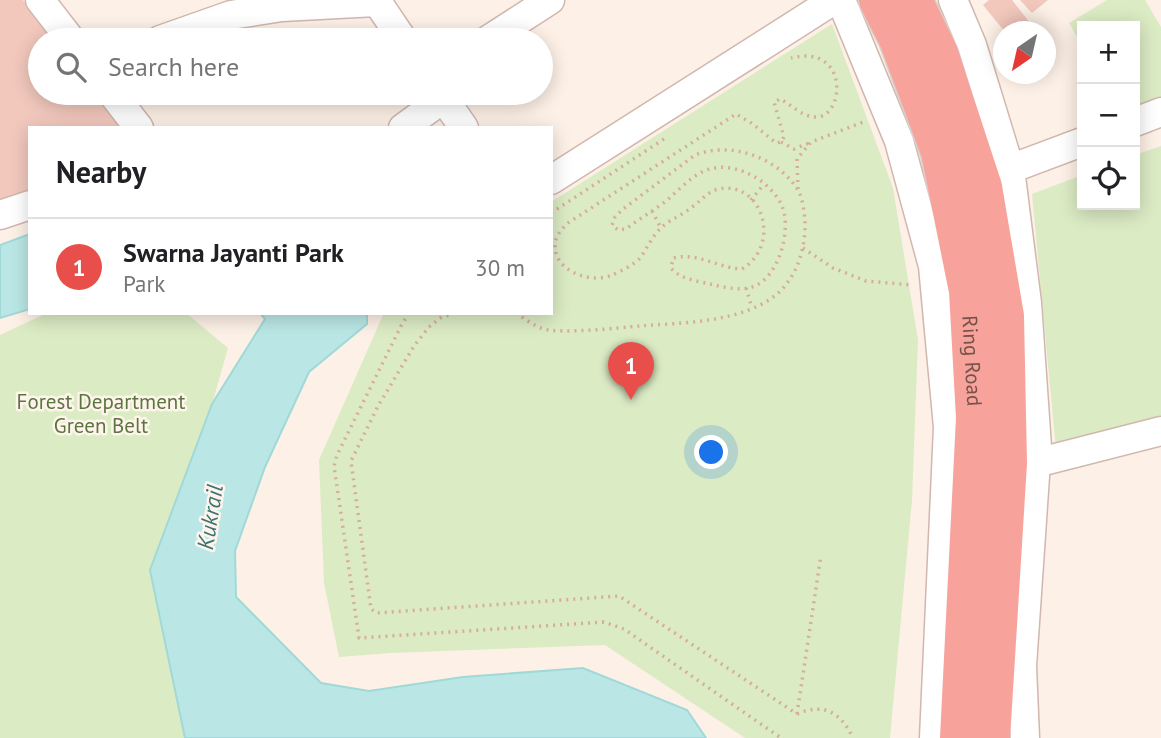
<!DOCTYPE html>
<meta charset="utf-8">
<style>
body{margin:0;font-family:"PT Sans",sans-serif;background:#f2f2f2;color:#202124}
.controls{position:absolute;right:21px;top:21px;display:grid;overflow:hidden;border-radius:0px;box-shadow:0 4px 18px #0003}
.controls button{width:63px;height:63px;display:grid;place-items:center;padding:0;border:0;border-bottom:2px solid #e0e0e0;background:#fff;color:#202124;font:35px sans-serif}
.compass{position:absolute;left:993px;top:21px;width:63px;height:63px;border-radius:50%;background:#fff;box-shadow:0 4px 18px #0003;rotate:214deg}
.you{position:absolute;left:712px;top:453px;width:24px;height:24px;margin:-18px;border:5px solid #fff;border-radius:50%;background:#1a73e8;box-shadow:0 0 0 10px #1a73e833}
.badge{display:grid;place-items:center;width:46px;height:46px;border-radius:50%;background:#e84f4a;color:#fff;font-size:23px;font-weight:700}
.pin{position:absolute;translate:-50% -58px;filter:drop-shadow(0 2px 4px #0008)}
.pin::after{content:'';position:absolute;top:37px;width:24px;height:21px;background:inherit;clip-path:polygon(0 0,100% 0,50% 100%)}
.list{margin:0;padding:0;list-style:none}
h2{display:flex;justify-content:space-between;align-items:center;height:91px;margin:0;padding:0 28px;font-size:30px}
h2 small{font-size:23px;font-weight:400;color:#757577}
.list li{display:grid;grid-template-columns:46px 1fr auto;gap:21px;align-items:center;box-sizing:border-box;height:98px;padding:0 28px;border-top:2px solid #e0e0e0}
.list b{display:block;font-size:26px;white-space:nowrap}
.list p{margin:0;font-size:23px;white-space:nowrap;color:#757577}
.list em{font-size:23px;font-style:normal;color:#757577}
.icon{flex:none;width:38px;height:38px;fill:none;stroke:currentColor;stroke-width:2;stroke-linecap:round;stroke-linejoin:round}
.map{position:relative;flex:none;width:1161px;height:738px;overflow:hidden}
.search{position:absolute;background:#fff;box-shadow:0 4px 18px #0003;left:28px;top:28px;width:525px;height:77px;display:flex;align-items:center;gap:18px;box-sizing:border-box;padding:0 24px;border-radius:38px;color:#757577;font-size:26px}
.panel{position:absolute;background:#fff;box-shadow:0 4px 18px #0003;left:28px;top:126px;width:525px;height:189px;border-radius:0px}
.map>svg:first-child{display:block}
.green{fill:#dbebc4}
.water{fill:#bae7e5;stroke:#a0d9d7;stroke-width:2}
.building{fill:#f2c8bd}
.lines{fill:none;stroke-linecap:round;stroke-linejoin:round}
.minor-casing{stroke:#d1b7ae;stroke-width:31}
.highway-casing{stroke:#d9cfcc;stroke-width:41}
.path{stroke:#d8aba0;stroke-width:3.5;stroke-dasharray:2 5;stroke-linecap:butt}
.minor{stroke:#fff;stroke-width:28}
.highway{stroke:#f7a39c;stroke-width:38}
.labels{text-anchor:middle;stroke-width:5;stroke-linejoin:round;paint-order:stroke}
.street-label{font-size:21px;fill:#76524a;stroke:#fff4ec}
.park-label{font-size:21px;fill:#5a763f;stroke:#fff4ec}
.water-label{font-size:23px;font-style:italic;fill:#3a7473;stroke:#fff4ec}
</style>
<div class="map">
<svg width="1161" height="738" viewBox="0 0 1161 738">
<rect width="100%" height="100%" fill="#fdf0e6"/>
<!-- green -->
<path class="green" d="M1107,0H1145L1161,27V101L1135,111V26H1082V46L1069,23Z
M832,24L893,188L918,340L912,500L890,738H745L605,645L390,653L339,657L324,583L319,460L383,315L551,313V202Z
M1161,146V420L1056,450L1032,194L1082,175V205H1135V155Z
M47,313H186L228,348L212,404L150,570L185,738H0V335Z"/>
<!-- water -->
<path class="water" d="M30,234V309L0,318V245Z
M260,313H367V324L309,372L265,467L235,551L236,597L321,683L369,691L463,677L583,668L687,710L706,738H185L150,570L212,404L265,319Z"/>
<!-- building -->
<path class="building" d="M0,0H23L55,40H40V93H96L124,128H30V190L0,201Z
M989,0H1012L1037,32H1005L983,5Z
M1020,0H1048L1032,13Z"/>
<g class="lines">
<!-- minor casing -->
<g class="minor-casing">
<path id="minor" d="M40,0L71,40
M376,0L403,40
M841,0L899,141L933,266L948,427L934,738
M953,0L972,45L1010,169L1027,303L1037,447L1022,666L1025,738
M160,40L231,15L282,7L376,2
M488,40L550,0
M112,93L139,128
M440,93L464,128
M1135,122L1161,112
M403,128L444,98
M1010,169L1082,142
M551,180L834,0
M0,215L30,205
M1036,463L1161,431"/>
</g>
<!-- highway casing -->
<g class="highway-casing">
<g id="highway">
<path id="s1" d="M878,0L898,39L940,152L968,291L975,418L959,738"/>
<path d="M913,0L939,53L983,187L1005,316L1008,463L991,738"/>
</g>
</g>
<!-- path -->
<path class="path" d="M781,142L794,149L809,143
M798,189L797,159L811,142L866,121
M751,200L764,184
M652,211L661,228
M551,213L664,139
M803,248L833,268L866,281L912,285
M746,288L752,308
M409,313L401,326L337,455L334,466L359,638L604,622L624,629L781,738
M455,313L440,318L429,327L414,346L378,406L351,461L371,609L376,613L619,596L797,714
M516,313C525,319 534,326 544,329C561,334 619,328 639,326C678,323 724,323 760,305C792,290 806,256 805,221C804,211 803,199 798,190C777,157 731,141 695,155L623,209L615,217L612,225L618,230L626,229C639,219 653,211 666,201C678,191 689,178 704,171C731,159 768,178 781,204C793,227 779,279 752,287C738,291 723,287 710,284C697,281 680,279 671,268L673,258C698,252 718,268 742,269C782,245 763,180 718,189C707,192 701,201 692,207C683,215 670,219 661,228C652,236 647,249 640,258C634,265 621,271 612,275C592,284 554,272 555,245C555,236 562,229 568,223L736,114L753,124L776,143L781,142L784,137L774,102L780,99C792,105 801,116 815,117C845,119 850,43 791,58
M797,714L821,555
M797,714C825,702 841,713 853,738"/>
<!-- minor -->
<use href="#minor" class="minor"/>
<!-- highway -->
<use href="#highway" class="highway"/>
</g>
<g class="labels">
<!-- street labels -->
<g class="street-label">
<text dy="7" stroke="none"><textPath href="#s1" startOffset="376">Ring Road</textPath></text>
</g>
<!-- park labels -->
<g class="park-label">
<text x="101" y="409">Forest Department<tspan x="101" dy="24">Green Belt</tspan></text>
</g>
<!-- water labels -->
<g class="water-label">
<text transform="translate(210 517) rotate(-81)" y="8">Kukrail</text>
</g>
</g>
</svg>
<div class="controls">
<button>+</button>
<button>−</button>
<button><svg class="icon" aria-label="locate" viewBox="0 0 24 24"><circle cx="12" cy="12" r="6"/><path d="M12 2v4M12 18v4M2 12h4M18 12h4"/></svg></button>
</div>
<svg class="compass" viewBox="-18 -18 36 36"><path d="M0-13l5 13h-10z" fill="#e53935"/><path d="M0 13l5-13h-10z" fill="#757577"/></svg>
<div class="you"></div>
<div class="pin badge" style="left:631px;top:400px">1</div>
<div class="search"><svg class="icon" aria-label="search" viewBox="0 0 24 24"><circle cx="10" cy="10" r="6"/><path d="M15 15l6 6"/></svg>Search here</div>
<section class="panel">
<h2>Nearby<small></small></h2>
<ul class="list">
<li><span class="badge">1</span><div><b>Swarna Jayanti Park</b><p>Park</p></div><em>30 m</em></li>
</ul>
</section>
</div>
